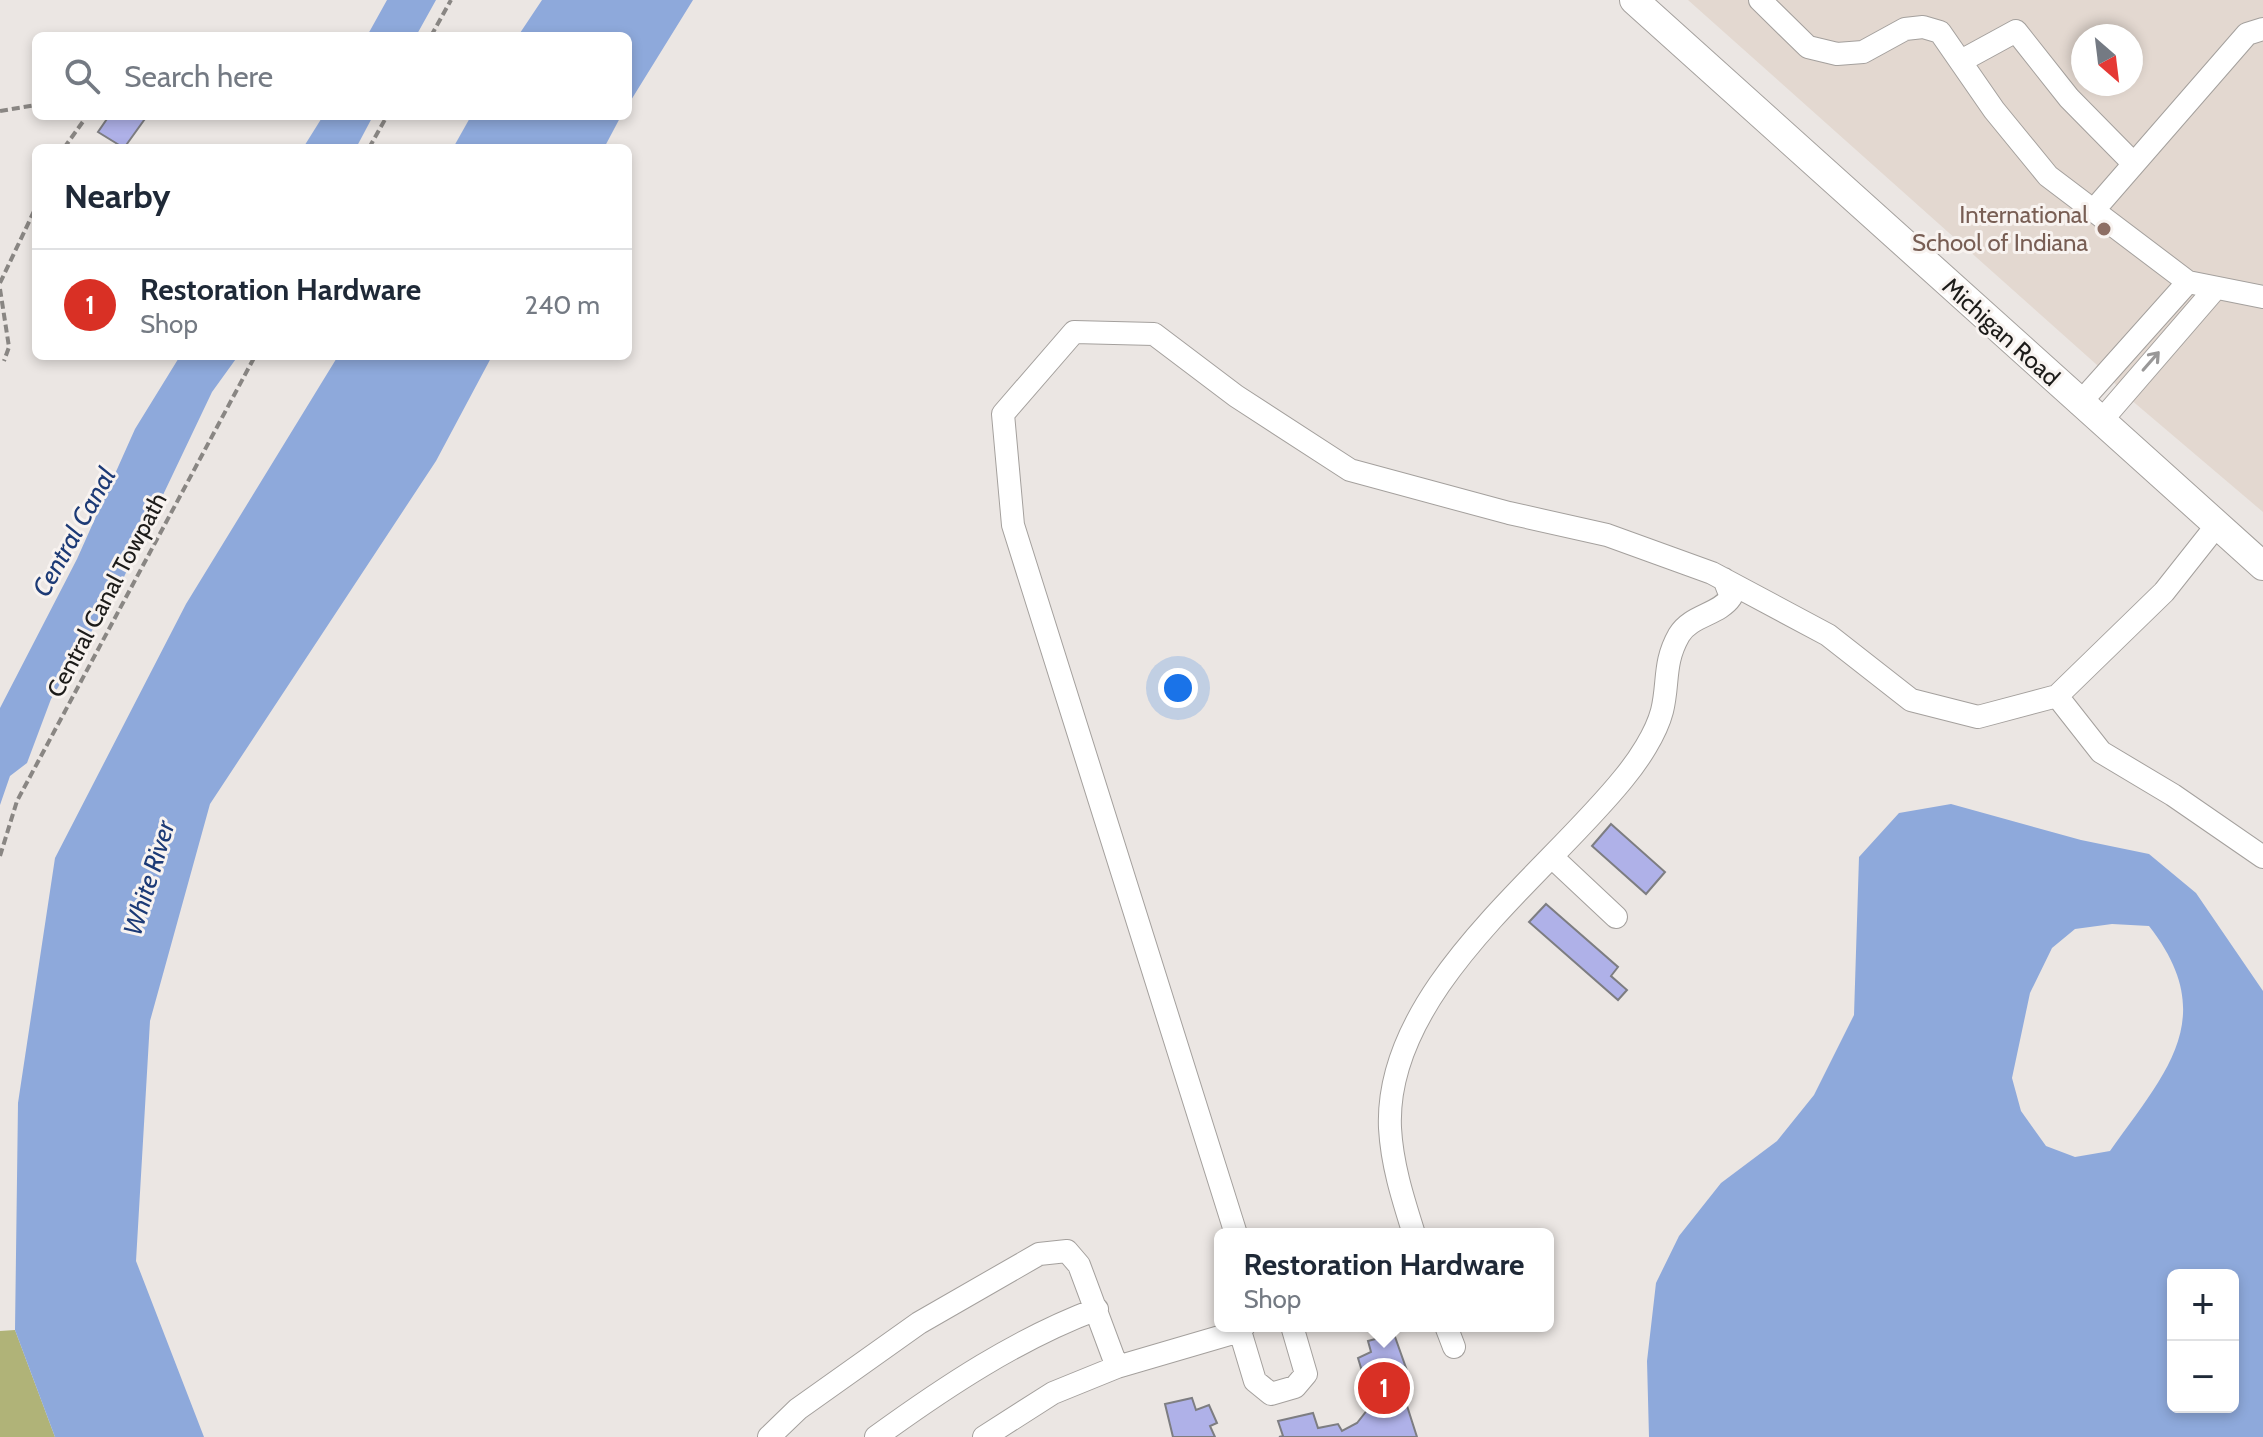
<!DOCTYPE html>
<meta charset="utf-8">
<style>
body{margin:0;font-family:Cabin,sans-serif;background:#f6f6f7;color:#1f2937}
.controls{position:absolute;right:24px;bottom:24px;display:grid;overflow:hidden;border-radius:12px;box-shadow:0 4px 12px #0003}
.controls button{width:72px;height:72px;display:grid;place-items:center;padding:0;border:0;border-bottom:2px solid #e0e1e3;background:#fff;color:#1f2937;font:40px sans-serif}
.compass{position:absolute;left:2071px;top:24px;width:72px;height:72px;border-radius:50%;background:#fff;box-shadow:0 4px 12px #0003;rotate:152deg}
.you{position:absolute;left:1178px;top:688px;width:28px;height:28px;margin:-20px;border:6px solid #fff;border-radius:50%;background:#1a73e8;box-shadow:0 0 0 12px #1a73e833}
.badge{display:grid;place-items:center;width:52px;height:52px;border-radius:50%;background:#d93025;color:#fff;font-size:26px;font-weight:700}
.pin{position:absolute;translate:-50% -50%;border:4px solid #fff;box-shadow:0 2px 8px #0006}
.popup{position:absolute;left:1214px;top:1228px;width:340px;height:104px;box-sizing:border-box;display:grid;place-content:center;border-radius:12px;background:#fff;filter:drop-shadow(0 2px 6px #0005);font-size:26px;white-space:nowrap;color:#747a83}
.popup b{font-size:30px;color:#1f2937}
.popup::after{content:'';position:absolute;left:50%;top:100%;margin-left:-16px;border:16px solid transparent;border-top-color:#fff}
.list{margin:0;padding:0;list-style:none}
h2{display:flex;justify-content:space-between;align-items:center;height:104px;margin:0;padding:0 32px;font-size:34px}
h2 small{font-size:26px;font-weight:400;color:#747a83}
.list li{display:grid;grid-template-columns:52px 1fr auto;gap:24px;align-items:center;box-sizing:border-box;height:112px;padding:0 32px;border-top:2px solid #e0e1e3}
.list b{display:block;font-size:30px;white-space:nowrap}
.list p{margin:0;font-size:26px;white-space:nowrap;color:#747a83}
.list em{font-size:26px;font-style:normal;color:#747a83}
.icon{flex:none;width:44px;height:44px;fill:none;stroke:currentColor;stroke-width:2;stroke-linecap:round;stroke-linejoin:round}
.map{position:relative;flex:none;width:2263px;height:1437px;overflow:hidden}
.search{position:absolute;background:#fff;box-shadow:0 4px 12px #0003;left:32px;top:32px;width:600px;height:88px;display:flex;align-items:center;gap:20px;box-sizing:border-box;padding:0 28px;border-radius:12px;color:#747a83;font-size:30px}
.panel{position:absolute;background:#fff;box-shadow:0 4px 12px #0003;left:32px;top:144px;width:600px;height:216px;border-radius:12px}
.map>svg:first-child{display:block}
.built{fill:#e3d8d0;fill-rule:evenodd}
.forest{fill:#b0b378}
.water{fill:#8ea9db;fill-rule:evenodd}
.building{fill:#afb1e8;stroke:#7d7d81;stroke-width:2}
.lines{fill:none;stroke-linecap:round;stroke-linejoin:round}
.minor-casing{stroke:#a4a09d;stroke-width:24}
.major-casing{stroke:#a4a09d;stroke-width:30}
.path{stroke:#898683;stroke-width:4;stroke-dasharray:8 4;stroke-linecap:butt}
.minor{stroke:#fff;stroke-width:22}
.major{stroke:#fff;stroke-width:28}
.oneway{stroke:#999898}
.education-dot{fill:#8d6e63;stroke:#f8f3f0;stroke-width:3}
.labels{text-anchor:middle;stroke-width:6;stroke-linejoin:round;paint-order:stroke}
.education-label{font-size:24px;fill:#785e54;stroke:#f8f3f0;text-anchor:end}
.street-label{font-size:24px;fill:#1c1b19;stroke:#f8f3f0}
.water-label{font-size:26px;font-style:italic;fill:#1c3a76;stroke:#f8f3f0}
</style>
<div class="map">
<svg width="2263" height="1437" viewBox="0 0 2263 1437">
<rect width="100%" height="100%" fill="#ebe6e3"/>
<!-- built -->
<path class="built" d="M1688,0H2263V512L2123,393L2106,373ZM2083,36H2131V84H2083Z"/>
<!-- forest -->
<path class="forest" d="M15,1330L55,1437H0V1331Z"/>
<!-- water -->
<path class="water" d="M387,0H436L416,36H367Z
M542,0H693L628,105V36H518Z
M323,116H373L356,148H303Z
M471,116H621L604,148H453Z
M180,356H238L212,392L123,579L51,699L27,763L10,776L0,805V708L77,559L135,429Z
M338,356H492L436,461L210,804L150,1021L136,1261L204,1437H55L15,1330L18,1103L55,858L186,604Z
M1951,804L2081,840L2149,854L2196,893L2263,991V1437H1649L1647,1361L1656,1283L1679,1236L1721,1183L1777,1141L1814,1095L1854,1015L1859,857L1899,813ZM2112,924L2149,926C2221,1018 2165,1073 2110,1151L2075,1157L2046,1146L2021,1111L2012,1078L2030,993L2052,948L2075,929ZM2233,1275V1407H2173V1275Z"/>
<!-- building -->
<path class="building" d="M109,116H147L124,148L98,132Z
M1611,824L1665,872L1646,894L1592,846Z
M1546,904L1618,967L1611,976L1627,990L1618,1000L1529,922Z
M1394,1334L1411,1382L1400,1384L1417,1437H1279L1283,1436L1278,1421L1313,1413L1318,1428L1338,1424L1342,1431L1357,1423L1368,1409V1391L1358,1358L1371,1352L1368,1341Z
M1192,1398L1196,1410L1209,1405L1217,1423L1210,1426L1215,1437H1173L1165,1404Z"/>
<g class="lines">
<!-- minor casing -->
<g class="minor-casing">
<path id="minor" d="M1760,0L1808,47L1837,54L1863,52L1905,29L1923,27L1940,32L1994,110L2048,176L2188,282L2263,297
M1961,61L2016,31L2069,98L2134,164
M2093,211L2247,34L2263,29
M2079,404L2188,282
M2101,421L2215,289
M2057,696L2101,752L2173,795L2263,857
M1552,857L1616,917
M1236,1234L1013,525L1003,414L1074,332L1154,334L1236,396L1350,470L1509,513L1607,535L1712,573L1828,635L1911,700L1978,717L2057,696L2164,592L2217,525
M1414,1234C1403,1199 1392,1165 1390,1128C1384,991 1544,877 1623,779C1638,761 1656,734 1662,711C1669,683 1663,663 1679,635C1691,615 1719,615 1731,597L1724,579
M1446,1326L1454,1347
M1240,1331L1255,1381L1271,1394L1295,1387L1306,1374L1292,1326
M769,1437L798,1409L919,1323L1039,1254L1067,1251L1079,1265L1117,1367
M876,1437C945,1387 1017,1339 1097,1309
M984,1437L1053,1393L1117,1367L1240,1331L1244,1326"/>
</g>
<!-- major casing -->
<g class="major-casing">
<path id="major" d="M1634,0L2263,566"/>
</g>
<!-- path -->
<path class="path" d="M431,36L451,0
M0,111L36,105
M64,148L87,116
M369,148L387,116
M0,283L36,207
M0,289L9,347L4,361
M0,856L17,801L255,356"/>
<!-- minor -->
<use href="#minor" class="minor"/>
<!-- major -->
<use href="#major" class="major"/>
</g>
<!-- one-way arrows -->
<defs><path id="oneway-shaft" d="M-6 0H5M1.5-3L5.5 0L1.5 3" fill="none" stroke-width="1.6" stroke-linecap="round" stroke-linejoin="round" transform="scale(2)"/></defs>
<use class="oneway" href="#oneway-shaft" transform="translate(2151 361) rotate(-49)"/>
<!-- markers -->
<circle class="education-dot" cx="2104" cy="229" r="8"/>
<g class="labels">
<!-- education labels -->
<g class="education-label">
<text x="2088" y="223">International<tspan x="2088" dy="28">School of Indiana</tspan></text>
</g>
<!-- street labels -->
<g class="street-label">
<text transform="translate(2001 332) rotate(42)" y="8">Michigan Road</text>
<text transform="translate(107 595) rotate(-62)" y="8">Central Canal Towpath</text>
</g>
<!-- water labels -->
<g class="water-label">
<text transform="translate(74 532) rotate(-61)" y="9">Central Canal</text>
<text transform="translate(149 878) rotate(-73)" y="9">White River</text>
</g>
</g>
</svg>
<div class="controls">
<button>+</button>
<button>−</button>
</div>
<svg class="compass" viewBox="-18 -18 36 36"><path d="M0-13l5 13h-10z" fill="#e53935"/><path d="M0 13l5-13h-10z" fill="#747a83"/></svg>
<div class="you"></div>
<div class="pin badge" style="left:1384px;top:1388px">1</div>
<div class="popup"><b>Restoration Hardware</b>Shop</div>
<div class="search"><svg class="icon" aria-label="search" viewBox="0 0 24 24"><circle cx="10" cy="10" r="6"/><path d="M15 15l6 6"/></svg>Search here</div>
<section class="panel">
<h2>Nearby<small></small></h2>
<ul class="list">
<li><span class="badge">1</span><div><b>Restoration Hardware</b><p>Shop</p></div><em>240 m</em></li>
</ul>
</section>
</div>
